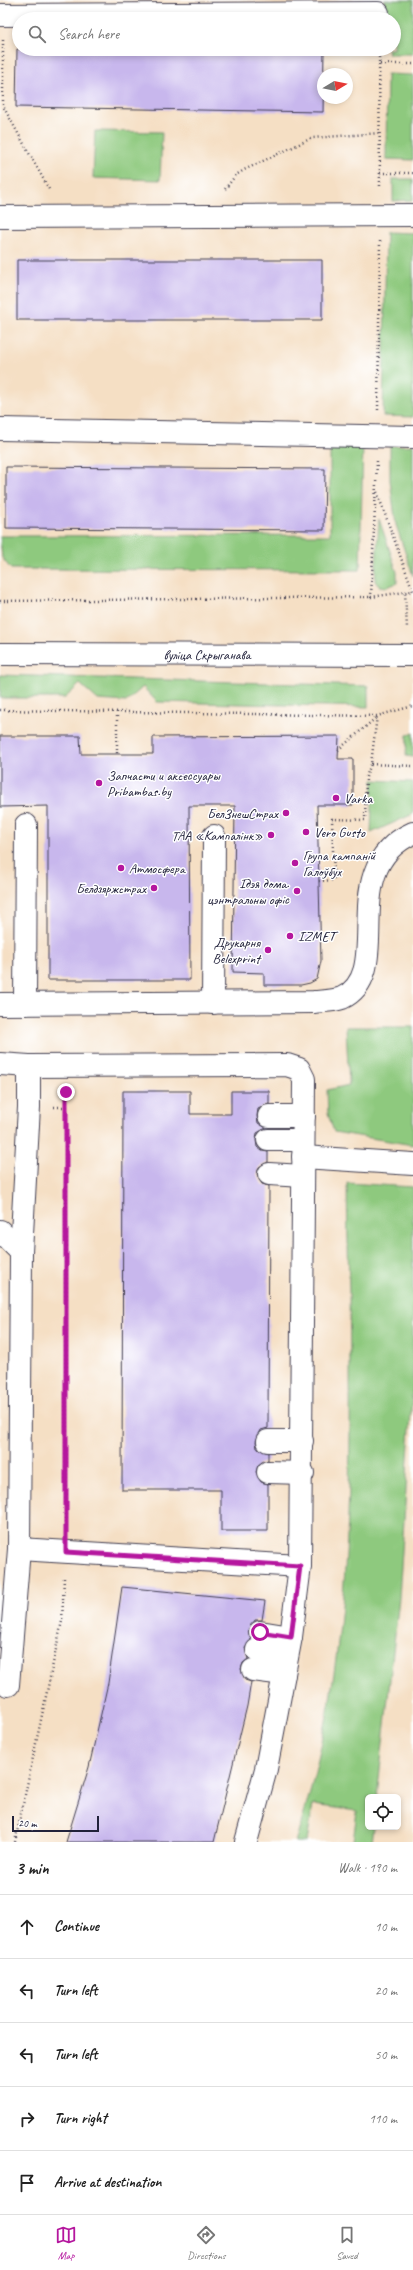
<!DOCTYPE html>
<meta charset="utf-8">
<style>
body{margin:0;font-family:Caveat,sans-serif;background:#f2f2f2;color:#222}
.controls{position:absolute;right:12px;bottom:12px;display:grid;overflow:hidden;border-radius:6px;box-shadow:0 2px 6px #0003}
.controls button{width:36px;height:36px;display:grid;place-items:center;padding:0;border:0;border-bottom:1px solid #e0e0e0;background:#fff;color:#222;font:20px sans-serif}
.compass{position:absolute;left:317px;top:68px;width:36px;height:36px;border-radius:50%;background:#fff;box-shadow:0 2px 6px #0003;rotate:80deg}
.scale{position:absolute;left:12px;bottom:10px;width:87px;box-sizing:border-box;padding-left:4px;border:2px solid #22223b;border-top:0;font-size:11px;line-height:14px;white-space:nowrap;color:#22223b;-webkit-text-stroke:3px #fff;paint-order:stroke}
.stop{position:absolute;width:12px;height:12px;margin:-9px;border:3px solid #b5179e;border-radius:50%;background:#fff}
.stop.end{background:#b5179e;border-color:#fff;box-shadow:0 1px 4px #0008}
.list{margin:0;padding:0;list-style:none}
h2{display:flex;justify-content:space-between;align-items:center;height:52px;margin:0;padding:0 16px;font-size:17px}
h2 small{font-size:13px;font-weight:400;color:#767676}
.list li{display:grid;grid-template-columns:26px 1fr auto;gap:12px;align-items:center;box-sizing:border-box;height:64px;padding:0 16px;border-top:1px solid #e0e0e0}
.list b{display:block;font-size:15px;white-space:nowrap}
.list em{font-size:13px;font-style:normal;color:#767676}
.icon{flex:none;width:22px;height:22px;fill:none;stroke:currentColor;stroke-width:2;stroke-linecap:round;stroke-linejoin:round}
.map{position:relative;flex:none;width:413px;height:1842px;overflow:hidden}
.search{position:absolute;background:#fff;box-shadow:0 2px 6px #0003;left:12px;right:12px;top:12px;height:44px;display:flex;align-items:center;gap:10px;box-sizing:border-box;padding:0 14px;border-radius:22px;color:#767676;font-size:15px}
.sheet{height:372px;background:#fff}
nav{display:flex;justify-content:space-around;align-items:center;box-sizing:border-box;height:56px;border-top:1px solid #e0e0e0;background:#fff;font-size:11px;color:#767676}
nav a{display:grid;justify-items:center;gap:2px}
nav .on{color:#b5179e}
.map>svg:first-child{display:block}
.green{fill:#8ec97e;stroke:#58765c}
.building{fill:#c8b7ed}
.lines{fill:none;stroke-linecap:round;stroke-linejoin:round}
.minor-casing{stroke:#423e50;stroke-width:24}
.path{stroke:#423e50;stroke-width:2.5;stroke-dasharray:1 3;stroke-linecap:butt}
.minor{stroke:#fff;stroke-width:22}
.route{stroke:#b5179e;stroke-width:5}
.poi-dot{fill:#b5179e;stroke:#fff;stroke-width:1.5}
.labels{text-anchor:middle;stroke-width:3;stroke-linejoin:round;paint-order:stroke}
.street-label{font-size:14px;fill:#22223b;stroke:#fff}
.poi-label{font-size:14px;fill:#22223b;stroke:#fff;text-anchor:start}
</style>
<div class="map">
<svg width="413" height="1842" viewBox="0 0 413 1842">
<rect width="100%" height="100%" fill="#fff"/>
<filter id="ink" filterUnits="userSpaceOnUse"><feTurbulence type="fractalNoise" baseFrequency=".025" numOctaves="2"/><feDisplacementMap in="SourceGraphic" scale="8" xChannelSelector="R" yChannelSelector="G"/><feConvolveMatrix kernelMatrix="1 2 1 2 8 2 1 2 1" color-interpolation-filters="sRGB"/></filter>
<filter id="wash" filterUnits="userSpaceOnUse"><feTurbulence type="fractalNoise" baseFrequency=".012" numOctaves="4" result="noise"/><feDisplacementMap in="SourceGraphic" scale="16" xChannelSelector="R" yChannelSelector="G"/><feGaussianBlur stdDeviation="0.9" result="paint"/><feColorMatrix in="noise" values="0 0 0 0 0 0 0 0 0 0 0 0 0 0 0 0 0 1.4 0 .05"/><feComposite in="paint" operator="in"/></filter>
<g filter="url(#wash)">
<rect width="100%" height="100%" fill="#f5dfc4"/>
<!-- green -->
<path class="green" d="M384,0H413V54H389L388,49H394V19H386Z
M387,74L413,75V160L386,159Z
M95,131L162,132L160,180L93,178Z
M393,179H413V200L393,201Z
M386,232L413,233V417L383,416Z
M363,445L360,570L11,569L2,558L0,536L330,535V446Z
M413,445V576L396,525L390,480V446Z
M379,519L397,572V583L387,587L379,586L375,581Z
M0,675L368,686V707L157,702L143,687L126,702L98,700L80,684L65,698H0Z
M413,733V757L406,756L407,735Z
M373,780L413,782V814L371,833Z
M346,1027H413V1145L334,1132L328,1114L327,1090L349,1085Z
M347,1183L413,1187V1381L399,1598L377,1797H368V1827H374L372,1842H353L357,1811L313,1805L307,1842H295C364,1636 350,1397 347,1183Z"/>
<g id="blocks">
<!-- building -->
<path class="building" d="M17,49L324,50L323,112L16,107Z
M17,260H322V320H17Z
M6,467L325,469L324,530L6,528Z
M0,736H80L81,754H153V737L339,736L338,759H353V805H317L321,961L317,979L310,983L301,985H264V973L233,972L235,806H189L190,980H48V806L0,807Z
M123,1091H190V1114H231V1091H269V1104L258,1109L257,1116L258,1123L266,1128L257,1133L256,1140L257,1147L262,1151L268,1152V1162L259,1167L257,1174L262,1184L269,1186L268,1428L261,1430L256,1441L257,1448L268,1453V1460L258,1465L256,1472L261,1482L268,1484V1531H221V1490H122Z
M122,1587L265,1601L262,1620H255L248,1630L251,1640L245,1648L248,1659L243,1663L241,1669L245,1680L251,1682L247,1706L214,1842H66L89,1767L108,1683Z"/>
</g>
</g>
<g filter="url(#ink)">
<use href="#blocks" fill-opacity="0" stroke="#423e50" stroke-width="1"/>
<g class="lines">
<!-- minor casing -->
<g class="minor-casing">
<g id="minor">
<path d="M0,15L378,13"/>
<path d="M0,217L413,215"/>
<path d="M0,429L413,437"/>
<path id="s1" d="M0,654L413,655"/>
<path d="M213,1003L214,836"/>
<path d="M0,1004L314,1002C323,1001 334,1001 342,998C398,971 333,869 413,833"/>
<path d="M25,1004L26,825"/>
<path d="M0,1064L29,1066L287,1065L299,1069L304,1079L300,1566L291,1637L266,1769L246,1842"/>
<path d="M269,1116H304"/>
<path d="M268,1140H303"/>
<path d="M303,1157L413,1164"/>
<path d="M269,1174L303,1176"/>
<path d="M0,1231L21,1252L19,1549L8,1685"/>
<path d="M21,1252L29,1107V1066"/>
<path d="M268,1441H302"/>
<path d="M268,1472L303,1473"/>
<path d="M19,1549L300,1566"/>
<path d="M260,1632L291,1637"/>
<path d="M257,1650L287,1656"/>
<path d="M253,1670L284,1674"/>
</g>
</g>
<!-- path -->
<path class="path" d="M3,40V106L50,191
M379,49L380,188
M380,64H413
M380,173H413
M225,189L236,175L244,170L312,138L381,133
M378,410L380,241
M377,461L371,597L405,592L407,628
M377,492L413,591L405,592
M0,601L371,597
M0,710L377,716L413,706
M117,712V754
M338,750L377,717
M371,764L413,766
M319,881L334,880L332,819L365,820L366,777L371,764L377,716
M54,1107H66
M66,1527V1092
M15,1842L62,1621L64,1578"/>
<!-- minor -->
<use href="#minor" class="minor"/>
</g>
</g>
<g class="lines" filter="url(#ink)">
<!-- route -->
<path class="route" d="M66,1092V1552L300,1566L291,1637L260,1632"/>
</g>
<!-- markers -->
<g class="poi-dot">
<circle cx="99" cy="783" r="4"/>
<circle cx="336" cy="798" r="4"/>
<circle cx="286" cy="813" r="4"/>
<circle cx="306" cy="832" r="4"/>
<circle cx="271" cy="835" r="4"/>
<circle cx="295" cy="863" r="4"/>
<circle cx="121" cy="868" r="4"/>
<circle cx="154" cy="888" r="4"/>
<circle cx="297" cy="891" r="4"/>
<circle cx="290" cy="936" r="4"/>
<circle cx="268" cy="950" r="4"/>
</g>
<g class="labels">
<!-- street labels -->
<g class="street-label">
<text dy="5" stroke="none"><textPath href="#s1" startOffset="207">вуліца Скрыганава</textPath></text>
</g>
<!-- poi labels -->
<g class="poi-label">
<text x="107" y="780">Запчасти и аксессуары<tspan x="107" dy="16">Pribambas.by</tspan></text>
<text x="344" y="803">Varka</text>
<text x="278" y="818" text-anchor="end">БелЗнешСтрах</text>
<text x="314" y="837">Vero Gusto</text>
<text x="263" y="840" text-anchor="end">ТАА «Кампалінк»</text>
<text x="303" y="860">Група кампаній<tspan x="303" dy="16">Галоўбух</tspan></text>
<text x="129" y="873">Атмосфера</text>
<text x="289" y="888" text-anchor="end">Ідэя дома.<tspan x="289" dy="16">цэнтральны офіс</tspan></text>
<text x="146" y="893" text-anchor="end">Белдзяржстрах</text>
<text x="298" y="941">IZMET</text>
<text x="260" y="947" text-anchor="end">Друкарня<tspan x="260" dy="16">Belexprint</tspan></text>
</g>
</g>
</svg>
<div class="controls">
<button><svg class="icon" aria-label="locate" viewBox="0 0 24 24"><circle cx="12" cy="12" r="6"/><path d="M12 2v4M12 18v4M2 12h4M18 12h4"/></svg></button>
</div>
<svg class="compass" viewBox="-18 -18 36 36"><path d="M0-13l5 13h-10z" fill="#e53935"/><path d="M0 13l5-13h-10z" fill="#767676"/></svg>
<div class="scale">20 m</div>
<div class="stop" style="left:260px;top:1632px"></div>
<div class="stop end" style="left:66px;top:1092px"></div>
<div class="search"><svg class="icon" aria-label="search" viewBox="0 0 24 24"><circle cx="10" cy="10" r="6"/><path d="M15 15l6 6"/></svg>Search here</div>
</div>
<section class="sheet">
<h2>3 min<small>Walk · 190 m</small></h2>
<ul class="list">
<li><svg class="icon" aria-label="ahead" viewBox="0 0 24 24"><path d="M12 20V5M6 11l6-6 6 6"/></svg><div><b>Continue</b></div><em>10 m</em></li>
<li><svg class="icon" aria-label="left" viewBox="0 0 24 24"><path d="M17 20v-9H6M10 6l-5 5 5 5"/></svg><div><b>Turn left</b></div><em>20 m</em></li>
<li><svg class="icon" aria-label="left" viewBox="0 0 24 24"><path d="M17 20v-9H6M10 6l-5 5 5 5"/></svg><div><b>Turn left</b></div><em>50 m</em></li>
<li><svg class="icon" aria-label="right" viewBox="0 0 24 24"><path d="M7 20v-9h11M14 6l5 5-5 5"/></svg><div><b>Turn right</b></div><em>110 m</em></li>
<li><svg class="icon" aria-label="arrive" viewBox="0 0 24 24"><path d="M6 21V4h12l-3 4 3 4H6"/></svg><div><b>Arrive at destination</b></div></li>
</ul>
</section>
<nav>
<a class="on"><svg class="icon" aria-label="map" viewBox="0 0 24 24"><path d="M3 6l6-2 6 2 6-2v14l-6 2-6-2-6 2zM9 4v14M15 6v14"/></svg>Map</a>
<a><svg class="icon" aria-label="directions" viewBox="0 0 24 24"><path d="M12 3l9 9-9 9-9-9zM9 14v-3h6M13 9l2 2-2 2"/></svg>Directions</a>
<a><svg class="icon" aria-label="saved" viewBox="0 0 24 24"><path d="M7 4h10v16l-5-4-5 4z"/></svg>Saved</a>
</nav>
